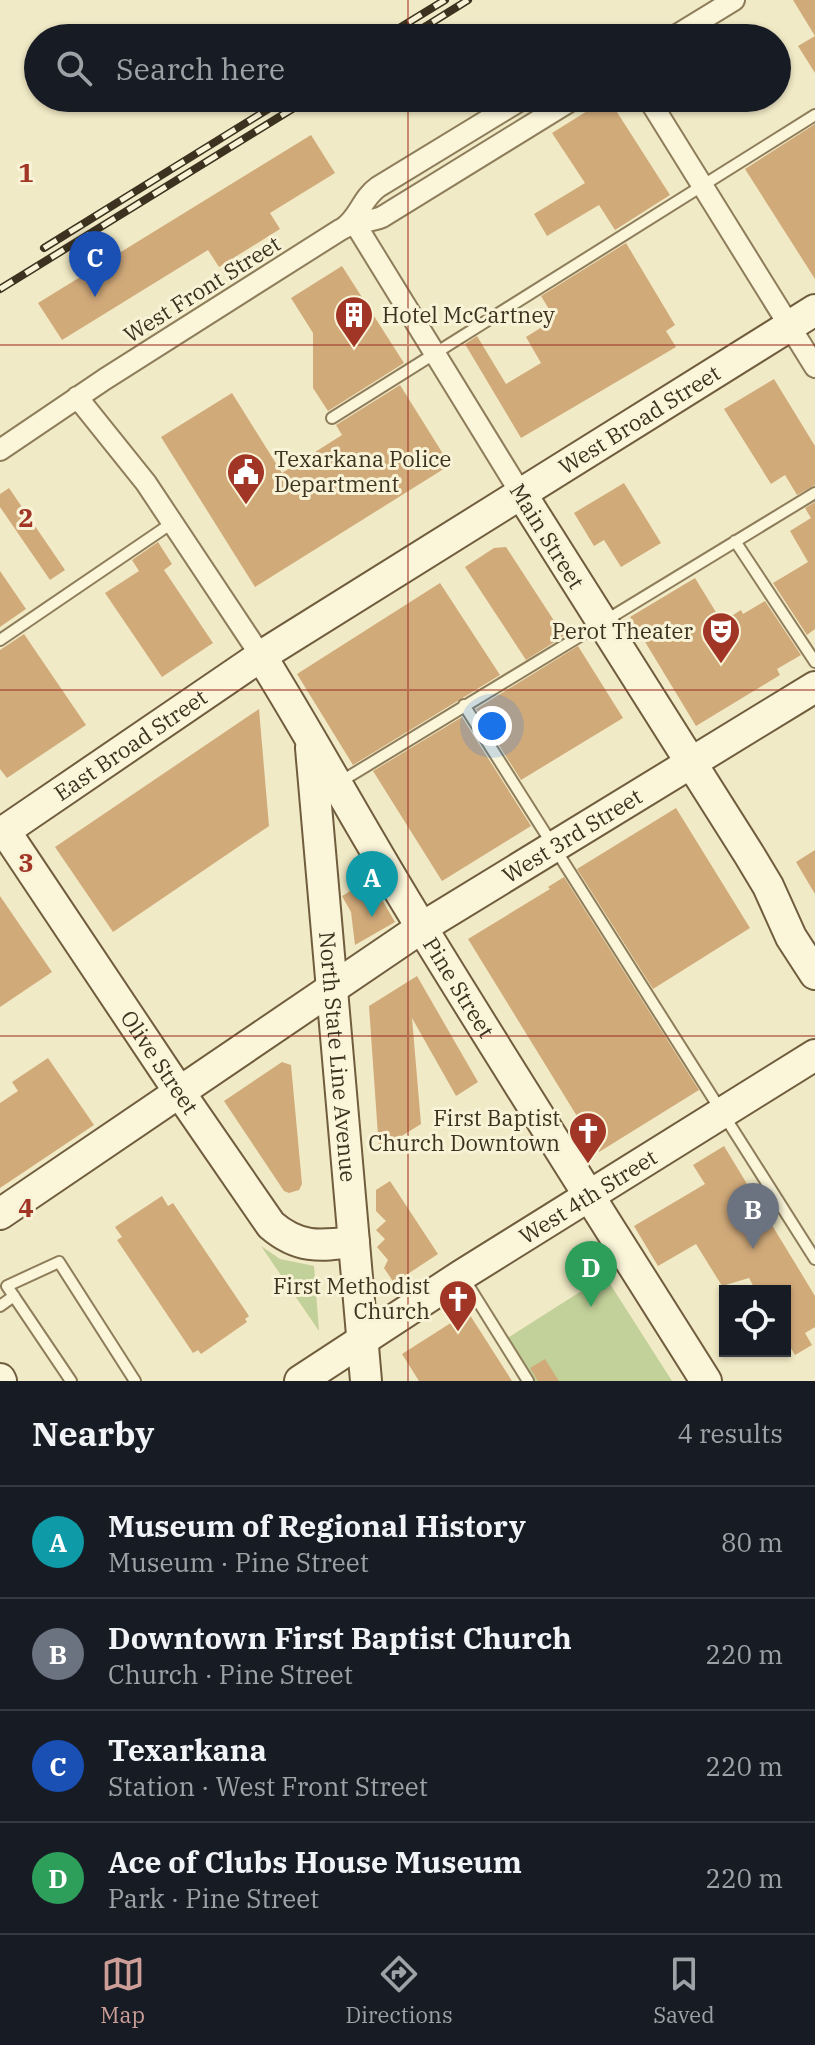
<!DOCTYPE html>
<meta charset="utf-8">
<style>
body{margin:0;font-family:"IBM Plex Serif",serif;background:#20242c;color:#f1f3f6}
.controls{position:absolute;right:24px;bottom:24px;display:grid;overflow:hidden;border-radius:0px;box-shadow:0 2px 6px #0004}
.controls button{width:72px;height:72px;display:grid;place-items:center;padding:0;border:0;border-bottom:2px solid #363941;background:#171b24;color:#f1f3f6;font:40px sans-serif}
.you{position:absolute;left:492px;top:726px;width:28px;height:28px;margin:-20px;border:6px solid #fff;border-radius:50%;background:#1a73e8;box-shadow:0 0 0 12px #1a73e833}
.badge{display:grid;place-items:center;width:52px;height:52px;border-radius:50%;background:#cd9e98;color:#fff;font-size:26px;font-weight:700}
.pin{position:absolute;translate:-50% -66px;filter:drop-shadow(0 2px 4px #0008)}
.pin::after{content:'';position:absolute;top:42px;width:28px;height:24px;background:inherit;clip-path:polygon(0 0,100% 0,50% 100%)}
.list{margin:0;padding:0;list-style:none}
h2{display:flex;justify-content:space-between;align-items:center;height:104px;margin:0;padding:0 32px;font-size:34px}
h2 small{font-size:26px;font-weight:400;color:#9ea1a6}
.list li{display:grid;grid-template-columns:52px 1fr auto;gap:24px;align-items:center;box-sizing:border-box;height:112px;padding:0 32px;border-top:2px solid #363941}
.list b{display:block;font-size:30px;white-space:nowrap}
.list p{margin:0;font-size:26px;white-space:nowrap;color:#9ea1a6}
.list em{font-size:26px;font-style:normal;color:#9ea1a6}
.icon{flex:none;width:44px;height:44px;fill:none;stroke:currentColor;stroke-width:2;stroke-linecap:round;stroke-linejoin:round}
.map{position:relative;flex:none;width:815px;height:1381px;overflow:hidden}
.search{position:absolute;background:#171b24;box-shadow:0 2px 6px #0004;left:24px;right:24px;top:24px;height:88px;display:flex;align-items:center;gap:20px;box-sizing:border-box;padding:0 28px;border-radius:44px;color:#9ea1a6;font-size:30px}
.sheet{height:552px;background:#171b24}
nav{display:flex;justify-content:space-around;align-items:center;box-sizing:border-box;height:112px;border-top:2px solid #363941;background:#171b24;font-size:22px;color:#9ea1a6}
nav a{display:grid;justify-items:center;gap:4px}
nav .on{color:#cd9e98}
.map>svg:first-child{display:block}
.green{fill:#c2d099}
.building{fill:#d1aa7a}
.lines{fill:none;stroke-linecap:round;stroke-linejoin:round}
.lane-casing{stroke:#8e7d5a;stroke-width:14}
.street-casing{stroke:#8e7d5a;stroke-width:24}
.secondary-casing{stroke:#705d3d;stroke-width:34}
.lane{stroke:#fbf5da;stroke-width:10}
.street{stroke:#fbf5da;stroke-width:20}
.secondary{stroke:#fbf5da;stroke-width:30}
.rail-casing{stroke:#3d321f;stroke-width:8}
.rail{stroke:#f8f3d6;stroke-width:5;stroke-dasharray:15;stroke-linecap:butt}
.grid{fill:none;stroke:#a13626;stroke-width:2;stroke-opacity:0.55}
.labels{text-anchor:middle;stroke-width:6;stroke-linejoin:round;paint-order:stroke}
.street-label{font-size:22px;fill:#3d321f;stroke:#f8f3d6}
.poi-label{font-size:22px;fill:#3d321f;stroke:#f8f3d6;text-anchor:end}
.grid-label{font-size:26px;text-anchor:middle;font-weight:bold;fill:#a13626;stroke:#f8f3d6;stroke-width:6;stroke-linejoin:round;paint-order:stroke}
</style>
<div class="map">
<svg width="815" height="1381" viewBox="0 0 815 1381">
<rect width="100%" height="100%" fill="#f1eac6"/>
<!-- green -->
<path class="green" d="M261,1246L280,1259L314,1266L319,1331Z
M605,1276L672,1381H532L506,1339Z"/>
<!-- building -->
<path class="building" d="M793,0H815V36Z
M815,36V73L798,46Z
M608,98L670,195L615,230L599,205L547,236L534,214L585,183L552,133Z
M815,124V279L745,169Z
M311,135L335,173L270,213L280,229L219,267L208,250L62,340L38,303Z
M626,243L675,325L666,331L676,347L521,438L465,344L477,336L506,384L541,363L526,337L555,319L541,296Z
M342,266L404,363L328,411L313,388V333L291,298Z
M774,379L815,446V485L797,495L785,475L771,484L724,409Z
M400,385L450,465L255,587L161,437L232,393L282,473L342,435L336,425Z
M624,483L661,543L621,567L604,540L594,546L574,513Z
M9,488L65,570L50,580L0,507V494Z
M815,502V629L807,635L773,583L808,562L790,531L811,518L805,508Z
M158,542L172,564L164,570L213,643L162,677L105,593L139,571L132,560Z
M506,547L564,636L526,660L465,567L494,548Z
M0,571L26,609L0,627Z
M695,578L722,622L741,610L743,614L765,601L801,655L777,669L780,675L696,726L630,617Z
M440,583L500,675L353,765L297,674Z
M24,634L86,725L7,778L0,769V650Z
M578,646L623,718L521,780L476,709Z
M259,709L269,826L113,932L55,847Z
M462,717L531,826L442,881L373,771Z
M676,808L750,928L653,989L577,869Z
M815,850V894L796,862Z
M564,877L699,1090L599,1152L468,939L550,889L548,887Z
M370,879L395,922L355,945L351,912L342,896Z
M0,896L52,972L0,1007Z
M417,976L478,1082L456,1096L412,1018L421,1124L379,1150L369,1006Z
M48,1058L94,1125L0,1188V1103L18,1091L12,1082Z
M282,1062L291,1065L302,1184L299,1190L289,1193L284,1191L224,1101Z
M724,1146L815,1296V1327L805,1333L812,1345L795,1355L785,1338V1291H756L749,1278L722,1286L696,1244L658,1266L634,1226L705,1184L693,1165Z
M390,1181L438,1254L394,1283L384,1268L388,1260L377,1247L385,1239L376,1230L386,1221L376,1211V1190Z
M162,1196L168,1206L173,1203L249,1316L245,1319L247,1322L201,1354L198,1350L193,1353L117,1240L122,1237L115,1227Z
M468,1312L512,1381H419L402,1354Z
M545,1359L559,1381H538L530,1368Z"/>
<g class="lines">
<!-- lane casing -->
<g class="lane-casing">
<path id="lane" d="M332,418L815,115
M735,541L815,662
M0,640L172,523
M464,705L815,1259
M340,782L815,493
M463,1277L528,1381
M0,1306L14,1296
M71,1381L7,1286L59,1262L135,1381"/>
</g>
<!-- street casing -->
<g class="street-casing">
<path id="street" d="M672,38L734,0
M648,98L815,367
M354,222L520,492
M342,229C359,219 361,199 378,187L524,98
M77,397L146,483L261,656
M0,450L105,379L340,230C354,221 367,223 382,217L575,98"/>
</g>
<!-- secondary casing -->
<g class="secondary-casing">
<g id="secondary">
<path d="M520,492L750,856L768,886L791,937L815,974"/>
<path id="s1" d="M261,656C317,746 366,838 422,928C515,1080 611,1230 706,1381"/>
<path id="s2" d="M311,748L366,1381"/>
<path id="s3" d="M5,831L180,1093L271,1225C299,1249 320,1246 354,1242"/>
<path id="s4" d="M0,834L261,656L815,310"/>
<path id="s5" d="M0,1214L421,928L815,687"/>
<path d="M0,1379L1,1381"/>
<path id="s6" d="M300,1381L462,1275L815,1055"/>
</g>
</g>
<!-- lane -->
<use href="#lane" class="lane"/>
<!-- street -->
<use href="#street" class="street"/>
<!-- secondary -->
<use href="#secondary" class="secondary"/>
<!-- rail casing -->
<g class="rail-casing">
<path id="rail" d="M383,38L445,0
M407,38L468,0
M44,248L286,98
M0,289L310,98"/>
</g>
<!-- rail -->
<use href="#rail" class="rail"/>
</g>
<!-- grid -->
<path class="grid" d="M408,0V38M408,98V1381M0,345H815M0,690H815M0,1036H815"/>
<!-- icons -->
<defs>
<g id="building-pin" transform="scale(2)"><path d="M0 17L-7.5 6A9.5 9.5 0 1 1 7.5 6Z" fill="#a13626" stroke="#f8f3d6"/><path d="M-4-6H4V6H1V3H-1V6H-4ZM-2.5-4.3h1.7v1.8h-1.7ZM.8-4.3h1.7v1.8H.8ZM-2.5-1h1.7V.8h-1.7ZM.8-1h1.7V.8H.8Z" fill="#fff"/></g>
<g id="civic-pin" transform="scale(2)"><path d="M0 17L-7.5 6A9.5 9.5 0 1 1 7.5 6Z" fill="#a13626" stroke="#f8f3d6"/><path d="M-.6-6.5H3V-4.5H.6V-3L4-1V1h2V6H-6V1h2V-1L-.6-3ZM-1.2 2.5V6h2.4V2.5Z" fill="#fff"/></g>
<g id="theatre-pin" transform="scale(2)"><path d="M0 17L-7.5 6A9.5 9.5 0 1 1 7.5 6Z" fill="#a13626" stroke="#f8f3d6"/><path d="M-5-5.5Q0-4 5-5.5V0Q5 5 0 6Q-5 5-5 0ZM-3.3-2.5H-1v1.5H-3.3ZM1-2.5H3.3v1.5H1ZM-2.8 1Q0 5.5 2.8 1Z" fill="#fff"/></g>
<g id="church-pin" transform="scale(2)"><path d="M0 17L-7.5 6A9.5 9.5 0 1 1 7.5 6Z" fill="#a13626" stroke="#f8f3d6"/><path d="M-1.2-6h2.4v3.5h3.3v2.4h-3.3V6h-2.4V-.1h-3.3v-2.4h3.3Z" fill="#fff"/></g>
</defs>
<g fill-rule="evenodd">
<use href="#building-pin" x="354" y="315"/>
<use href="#civic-pin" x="246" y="472"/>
<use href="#theatre-pin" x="721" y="631"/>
<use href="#church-pin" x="588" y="1131"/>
<use href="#church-pin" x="458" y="1299"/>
</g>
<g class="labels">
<!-- street labels -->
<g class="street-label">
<text transform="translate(202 289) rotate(-32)" y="8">West Front Street</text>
<text dy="8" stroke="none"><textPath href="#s4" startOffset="762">West Broad Street</textPath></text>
<text transform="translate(547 536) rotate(58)" y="8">Main Street</text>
<text dy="8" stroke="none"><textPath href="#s4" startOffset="158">East Broad Street</textPath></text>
<text dy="8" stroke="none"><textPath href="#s5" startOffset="686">West 3rd Street</textPath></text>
<text dy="8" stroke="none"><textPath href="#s1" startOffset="386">Pine Street</textPath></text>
<text dy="8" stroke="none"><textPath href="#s2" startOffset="310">North State Line Avenue</textPath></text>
<text dy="8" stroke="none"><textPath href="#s3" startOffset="278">Olive Street</textPath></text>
<text dy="8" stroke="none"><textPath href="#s6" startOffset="342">West 4th Street</textPath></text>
</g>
<!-- poi labels -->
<g class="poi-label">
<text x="382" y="323" text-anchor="start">Hotel McCartney</text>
<text x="274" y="467" text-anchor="start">Texarkana Police<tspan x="274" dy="25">Department</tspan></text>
<text x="693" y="639">Perot Theater</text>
<text x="560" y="1126">First Baptist<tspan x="560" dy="25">Church Downtown</tspan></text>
<text x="430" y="1294">First Methodist<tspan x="430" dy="25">Church</tspan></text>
</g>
</g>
<g class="grid-label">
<text x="26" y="182">1</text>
<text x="26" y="527">2</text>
<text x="26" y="872">3</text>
<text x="26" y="1217">4</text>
</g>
</svg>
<div class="controls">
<button><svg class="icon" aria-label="locate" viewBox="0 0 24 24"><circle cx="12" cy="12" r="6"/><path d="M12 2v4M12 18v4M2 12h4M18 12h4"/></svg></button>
</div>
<div class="you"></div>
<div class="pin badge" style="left:372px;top:917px;background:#0f9aa8">A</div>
<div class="pin badge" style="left:753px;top:1249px;background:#6b7280">B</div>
<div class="pin badge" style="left:95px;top:297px;background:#1a4fb4">C</div>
<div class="pin badge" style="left:591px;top:1307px;background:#2e9e5b">D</div>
<div class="search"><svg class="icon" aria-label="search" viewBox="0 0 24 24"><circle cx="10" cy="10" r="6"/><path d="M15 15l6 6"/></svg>Search here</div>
</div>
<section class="sheet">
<h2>Nearby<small>4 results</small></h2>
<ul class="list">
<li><span class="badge" style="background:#0f9aa8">A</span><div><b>Museum of Regional History</b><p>Museum · Pine Street</p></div><em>80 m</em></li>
<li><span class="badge" style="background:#6b7280">B</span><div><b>Downtown First Baptist Church</b><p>Church · Pine Street</p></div><em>220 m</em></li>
<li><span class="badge" style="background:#1a4fb4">C</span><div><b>Texarkana</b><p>Station · West Front Street</p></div><em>220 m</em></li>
<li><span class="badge" style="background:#2e9e5b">D</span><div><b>Ace of Clubs House Museum</b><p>Park · Pine Street</p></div><em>220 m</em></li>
</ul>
</section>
<nav>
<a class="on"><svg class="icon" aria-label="map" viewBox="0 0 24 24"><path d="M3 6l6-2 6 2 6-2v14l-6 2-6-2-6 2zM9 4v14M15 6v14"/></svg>Map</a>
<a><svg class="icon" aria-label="directions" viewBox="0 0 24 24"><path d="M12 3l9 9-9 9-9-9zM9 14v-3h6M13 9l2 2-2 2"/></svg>Directions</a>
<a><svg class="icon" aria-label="saved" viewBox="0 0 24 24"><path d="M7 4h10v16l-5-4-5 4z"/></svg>Saved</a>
</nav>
